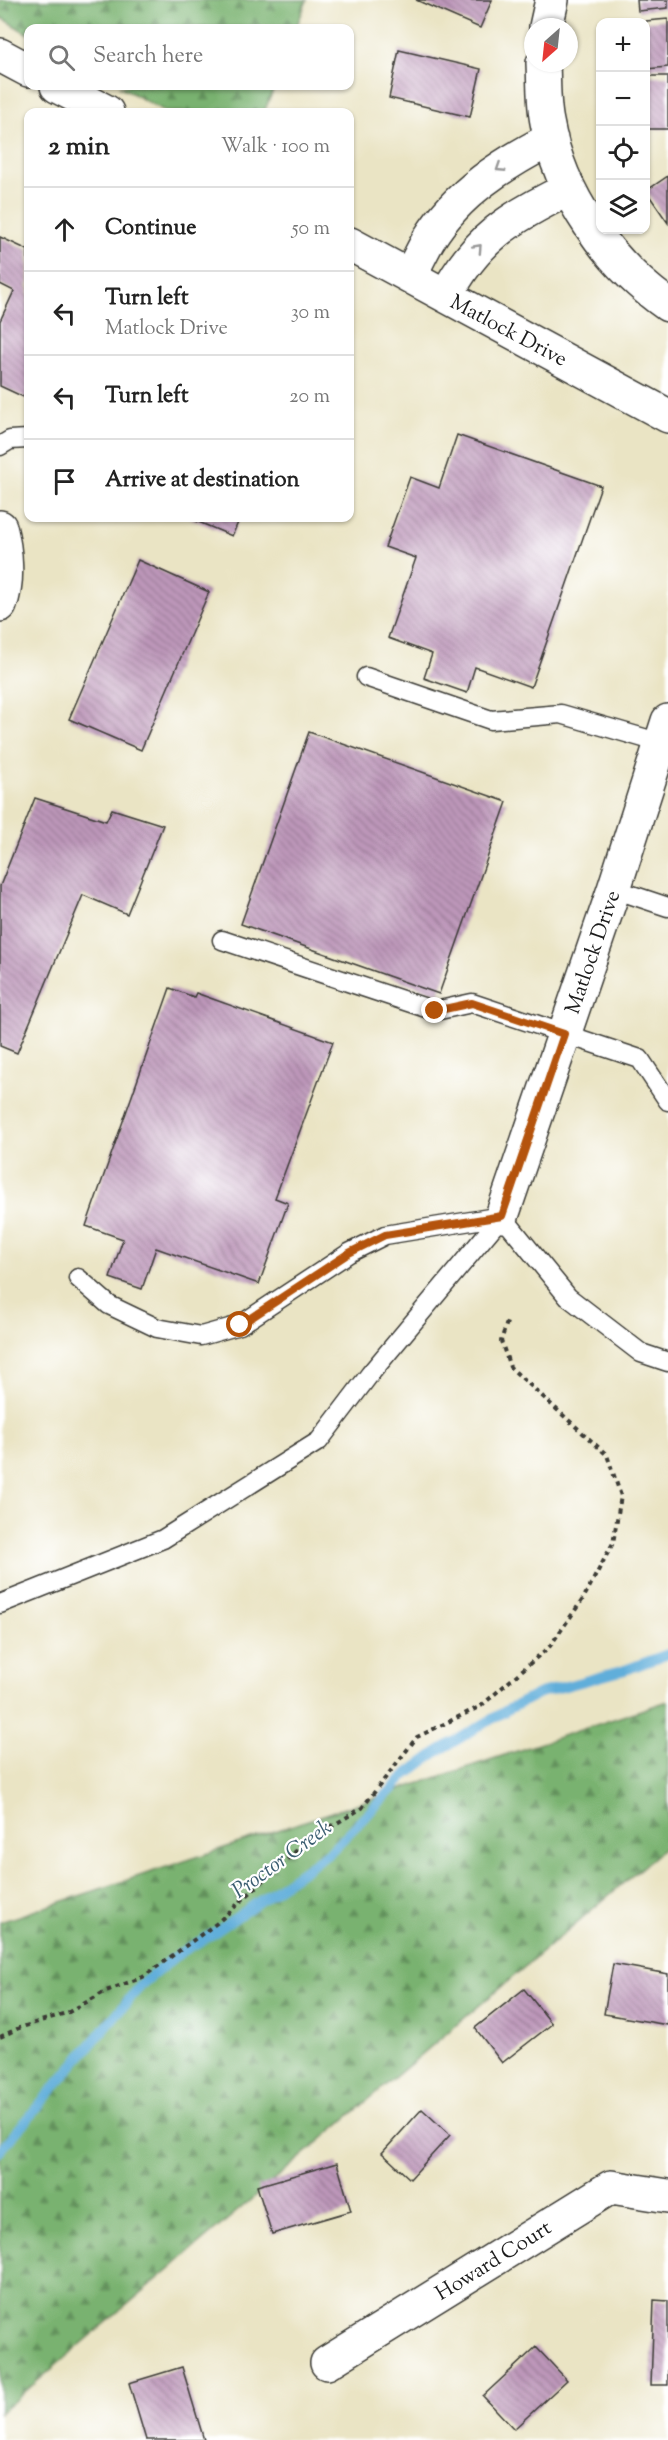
<!DOCTYPE html>
<meta charset="utf-8">
<style>
body{margin:0;font-family:"Sorts Mill Goudy",serif;background:#f6f6f6;color:#222}
.controls{position:absolute;right:18px;top:18px;display:grid;overflow:hidden;border-radius:12px;box-shadow:0 2px 4px #0004}
.controls button{width:54px;height:54px;display:grid;place-items:center;padding:0;border:0;border-bottom:2px solid #e0e0e0;background:#fff;color:#222;font:30px sans-serif}
.compass{position:absolute;left:524px;top:18px;width:54px;height:54px;border-radius:50%;background:#fff;box-shadow:0 2px 4px #0004;rotate:207deg}
.stop{position:absolute;width:18px;height:18px;margin:-14px;border:4px solid #b45309;border-radius:50%;background:#fff}
.stop.end{background:#b45309;border-color:#fff;box-shadow:0 2px 6px #0008}
.list{margin:0;padding:0;list-style:none}
h2{display:flex;justify-content:space-between;align-items:center;height:78px;margin:0;padding:0 24px;font-size:26px}
h2 small{font-size:20px;font-weight:400;color:#767676}
.list li{display:grid;grid-template-columns:39px 1fr auto;gap:18px;align-items:center;box-sizing:border-box;height:84px;padding:0 24px;border-top:2px solid #e0e0e0}
.list b{display:block;font-size:22px;white-space:nowrap}
.list p{margin:0;font-size:20px;white-space:nowrap;color:#767676}
.list em{font-size:20px;font-style:normal;color:#767676}
.icon{flex:none;width:33px;height:33px;fill:none;stroke:currentColor;stroke-width:2;stroke-linecap:round;stroke-linejoin:round}
.map{position:relative;flex:none;width:668px;height:2440px;overflow:hidden}
.search{position:absolute;background:#fff;box-shadow:0 2px 4px #0004;left:24px;top:24px;width:330px;height:66px;display:flex;align-items:center;gap:15px;box-sizing:border-box;padding:0 21px;border-radius:12px;color:#767676;font-size:22px}
.panel{position:absolute;background:#fff;box-shadow:0 2px 4px #0004;left:24px;top:108px;width:330px;height:414px;border-radius:12px}
.map>svg:first-child{display:block}
.forest{fill:url(#forest-firs);stroke:#4a6746;stroke-width:1.5}
.lines{fill:none;stroke-linecap:round;stroke-linejoin:round}
.stream{stroke:#60aeda;stroke-width:10}
.building{fill:url(#building-back-hatch)}
.lane-casing{stroke:#3b3a35;stroke-width:21}
.street-casing{stroke:#3b3a35;stroke-width:36}
.path{stroke:#3b3a35;stroke-width:4;stroke-dasharray:4.5 4.5;stroke-linecap:butt}
.lane{stroke:#fff;stroke-width:18}
.street{stroke:#fff;stroke-width:33}
.oneway{stroke:#999}
.route{stroke:#b45309;stroke-width:8}
.labels{text-anchor:middle;stroke-width:4.5;stroke-linejoin:round;paint-order:stroke}
.street-label{font-size:21px;fill:#1c1c1c;stroke:#fff}
.water-label{font-size:22px;font-style:italic;fill:#3b5e71;stroke:#fff}
</style>
<div class="map">
<svg width="668" height="2440" viewBox="0 0 668 2440">
<defs>
<pattern id="forest-firs" width="22" height="20" patternUnits="userSpaceOnUse" patternTransform="scale(1.5)"><rect width="22" height="20" fill="#79b270"/><path d="M5 1l3.5 6h-7zM16 11l3.5 6h-7z" fill="#62905b"/></pattern>
<pattern id="building-back-hatch" width="6" height="6" patternUnits="userSpaceOnUse" patternTransform="scale(1.5)"><rect width="6" height="6" fill="#bd97ba"/><path d="M-1 5l2 2M0 0l6 6M5-1l2 2" fill="none" stroke="#997a96"/></pattern>
</defs>
<rect width="100%" height="100%" fill="#fff"/>
<filter id="ink" filterUnits="userSpaceOnUse"><feTurbulence type="fractalNoise" baseFrequency=".0167" numOctaves="2"/><feDisplacementMap in="SourceGraphic" scale="12" xChannelSelector="R" yChannelSelector="G"/><feConvolveMatrix kernelMatrix="1 2 1 2 8 2 1 2 1" color-interpolation-filters="sRGB"/></filter>
<filter id="wash" filterUnits="userSpaceOnUse"><feTurbulence type="fractalNoise" baseFrequency=".008" numOctaves="4" result="noise"/><feDisplacementMap in="SourceGraphic" scale="24" xChannelSelector="R" yChannelSelector="G"/><feGaussianBlur stdDeviation="1.35" result="paint"/><feColorMatrix in="noise" values="0 0 0 0 0 0 0 0 0 0 0 0 0 0 0 0 0 1.4 0 .05"/><feComposite in="paint" operator="in"/></filter>
<g filter="url(#wash)">
<rect width="100%" height="100%" fill="#eae4c4"/>
<!-- forest -->
<path class="forest" d="M0,0H307L296,28H28V34L0,17Z
M119,86H275L264,112H166Z
M668,1701V1845L0,2413V1922Z"/>
<g class="lines">
<!-- stream -->
<path class="stream" d="M0,2151L143,1983L180,1953L211,1935L331,1851L406,1775L437,1752L507,1710L540,1693L625,1670L668,1654"/>
</g>
<g id="blocks">
<!-- building -->
<path class="building" d="M416,0H492L480,28Z
M637,0H668V8L638,11Z
M668,19V67L646,69V21Z
M399,50L481,69L470,117L389,98Z
M646,76H668V129H646Z
M668,176V223L646,191Z
M0,237L28,250V399L0,386V321L14,291L0,284Z
M457,435L601,486L531,687L475,667L467,693L424,678L432,654L388,638L416,558L385,547L410,477L439,488Z
M189,518H240L232,536Z
M138,560L209,592L141,750L69,719Z
M309,732L507,802L439,994L241,924Z
M35,798L106,821L112,809L163,825L127,914L83,895L17,1053L0,1046V886Z
M170,988L194,997L196,993L333,1042L275,1198L288,1203L259,1284L156,1248L142,1289L110,1278L123,1239L86,1226Z
M613,1964L668,1974V2025L604,2014Z
M524,1989L552,2024L502,2063L475,2028Z
M422,2109L450,2135L410,2179L382,2153Z
M337,2163L351,2211L272,2234L257,2186Z
M654,2300L668,2301V2385H651Z
M536,2347L567,2380L514,2429L483,2396Z
M182,2367L204,2440H146L129,2383Z"/>
</g>
</g>
<g filter="url(#ink)">
<use href="#blocks" fill-opacity="0" stroke="#3b3a35" stroke-width="1.5"/>
<g class="lines">
<!-- lane casing -->
<g class="lane-casing">
<path id="lane" d="M0,446L10,440L28,439
M366,677L491,720L561,714L661,743
M614,889L668,907
M222,940L435,1011L472,1003L640,1059L668,1101
M502,1216L568,1297L641,1353L668,1362
M78,1278L109,1305L157,1328L201,1336L240,1325L349,1253L385,1235L502,1216
M0,1604L163,1539L319,1441L370,1374L502,1216"/>
</g>
<!-- street casing -->
<g class="street-casing">
<path id="street" d="M546,27L552,0
M0,55L28,70
M543,63C544,82 543,103 547,122C560,195 608,263 668,305
M57,86L107,112
M350,244L668,416
M410,276C416,264 422,251 429,239C458,192 503,164 551,139
M446,296C475,239 512,216 569,189
M0,527C6,550 9,582 0,605
M502,1216L614,889L668,721
M327,2363L611,2187L668,2196"/>
</g>
<!-- path -->
<path class="path" d="M0,2037L19,2028L69,2012L106,1991L143,1977L217,1923L307,1841L362,1808L417,1737L481,1706L550,1646L583,1599L613,1543L621,1496L607,1455L510,1367L501,1341L508,1319"/>
<!-- lane -->
<use href="#lane" class="lane"/>
<!-- street -->
<use href="#street" class="street"/>
</g>
<!-- one-way arrows -->
<defs><path id="oneway-chevron" d="M-2-3.5L2.5 0L-2 3.5" fill="none" stroke-width="1.6" stroke-linecap="round" stroke-linejoin="round" transform="scale(1.5)"/></defs>
<g class="oneway">
<use href="#oneway-chevron" transform="translate(500 168) rotate(147)"/>
<use href="#oneway-chevron" transform="translate(478 248) rotate(-47)"/>
</g>
</g>
<g class="lines" filter="url(#ink)">
<!-- route -->
<path class="route" d="M240,1325L349,1253L385,1235L502,1216L564,1034L472,1003L435,1011"/>
</g>
<g class="labels">
<!-- street labels -->
<g class="street-label">
<text transform="translate(509 330) rotate(28)" y="7">Matlock Drive</text>
<text transform="translate(592 952) rotate(-71)" y="7">Matlock Drive</text>
<text transform="translate(493 2260) rotate(-32)" y="7">Howard Court</text>
</g>
<!-- water labels -->
<g class="water-label">
<text transform="translate(281 1858) rotate(-36)" y="8">Proctor Creek</text>
</g>
</g>
</svg>
<div class="controls">
<button>+</button>
<button>−</button>
<button><svg class="icon" aria-label="locate" viewBox="0 0 24 24"><circle cx="12" cy="12" r="6"/><path d="M12 2v4M12 18v4M2 12h4M18 12h4"/></svg></button>
<button><svg class="icon" aria-label="layers" viewBox="0 0 24 24"><path d="M12 4l9 5-9 5-9-5zM3 14l9 5 9-5"/></svg></button>
</div>
<svg class="compass" viewBox="-18 -18 36 36"><path d="M0-13l5 13h-10z" fill="#e53935"/><path d="M0 13l5-13h-10z" fill="#767676"/></svg>
<div class="stop" style="left:240px;top:1325px"></div>
<div class="stop end" style="left:435px;top:1011px"></div>
<div class="search"><svg class="icon" aria-label="search" viewBox="0 0 24 24"><circle cx="10" cy="10" r="6"/><path d="M15 15l6 6"/></svg>Search here</div>
<section class="panel">
<h2>2 min<small>Walk · 100 m</small></h2>
<ul class="list">
<li><svg class="icon" aria-label="ahead" viewBox="0 0 24 24"><path d="M12 20V5M6 11l6-6 6 6"/></svg><div><b>Continue</b></div><em>50 m</em></li>
<li><svg class="icon" aria-label="left" viewBox="0 0 24 24"><path d="M17 20v-9H6M10 6l-5 5 5 5"/></svg><div><b>Turn left</b><p>Matlock Drive</p></div><em>30 m</em></li>
<li><svg class="icon" aria-label="left" viewBox="0 0 24 24"><path d="M17 20v-9H6M10 6l-5 5 5 5"/></svg><div><b>Turn left</b></div><em>20 m</em></li>
<li><svg class="icon" aria-label="arrive" viewBox="0 0 24 24"><path d="M6 21V4h12l-3 4 3 4H6"/></svg><div><b>Arrive at destination</b></div></li>
</ul>
</section>
</div>
